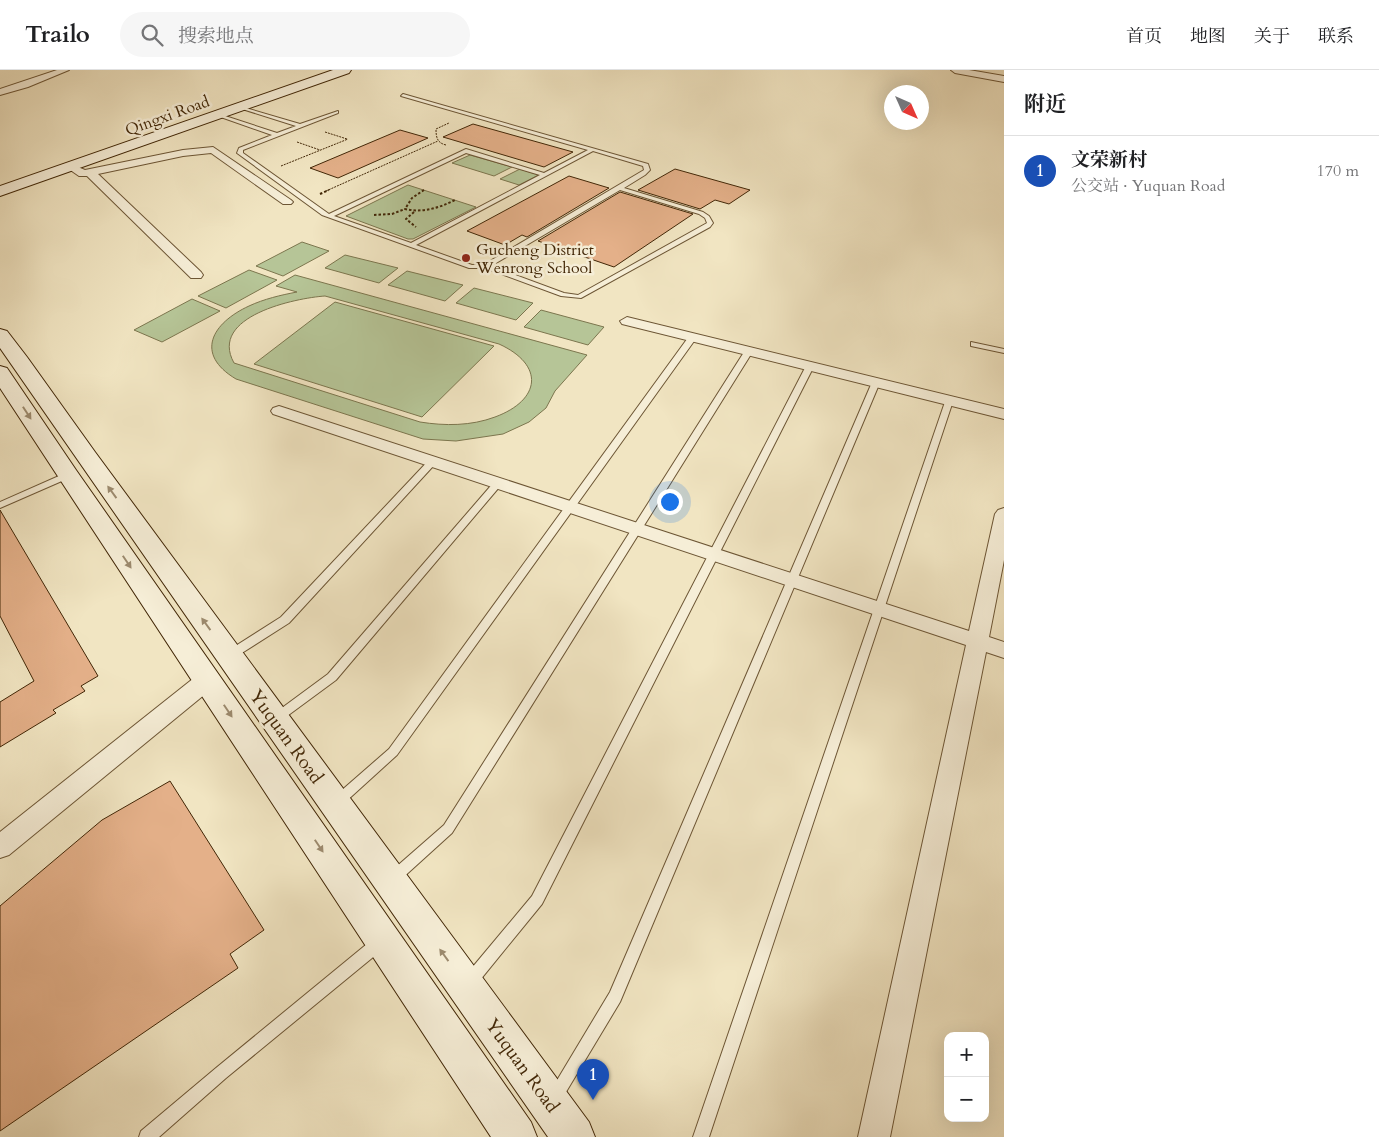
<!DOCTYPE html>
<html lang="zh">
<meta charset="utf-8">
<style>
body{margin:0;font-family:Cardo,"Noto Serif SC",serif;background:#f6f6f6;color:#202124}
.controls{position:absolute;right:15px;bottom:15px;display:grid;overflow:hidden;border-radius:10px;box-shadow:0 5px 20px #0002}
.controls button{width:45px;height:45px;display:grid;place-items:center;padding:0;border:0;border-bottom:1px solid #e0e0e0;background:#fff;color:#202124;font:25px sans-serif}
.compass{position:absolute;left:884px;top:15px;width:45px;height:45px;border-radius:50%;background:#fff;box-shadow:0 5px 20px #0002;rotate:135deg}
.you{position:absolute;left:669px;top:431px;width:18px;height:18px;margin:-12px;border:4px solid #fff;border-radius:50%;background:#1a73e8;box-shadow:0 0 0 8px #1a73e833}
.badge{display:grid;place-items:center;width:32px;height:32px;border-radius:50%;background:#0b8043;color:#fff;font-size:16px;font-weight:700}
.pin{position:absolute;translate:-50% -41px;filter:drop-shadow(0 1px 2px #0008)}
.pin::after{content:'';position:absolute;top:26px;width:18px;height:15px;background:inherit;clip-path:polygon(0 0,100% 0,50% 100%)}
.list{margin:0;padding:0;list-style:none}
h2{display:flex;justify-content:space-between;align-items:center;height:65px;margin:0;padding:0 20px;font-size:21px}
h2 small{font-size:16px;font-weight:400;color:#757577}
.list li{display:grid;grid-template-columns:32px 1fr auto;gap:15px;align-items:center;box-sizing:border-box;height:70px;padding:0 20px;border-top:1px solid #e0e0e0}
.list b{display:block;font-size:19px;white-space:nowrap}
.list p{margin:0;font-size:16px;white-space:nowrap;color:#757577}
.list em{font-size:16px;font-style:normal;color:#757577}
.icon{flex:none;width:28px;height:28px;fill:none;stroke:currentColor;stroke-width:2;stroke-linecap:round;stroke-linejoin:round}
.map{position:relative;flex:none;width:1004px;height:1067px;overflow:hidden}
header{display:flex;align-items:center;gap:30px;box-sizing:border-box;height:70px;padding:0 25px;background:#fff;border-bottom:1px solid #e0e0e0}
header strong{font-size:24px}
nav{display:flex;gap:28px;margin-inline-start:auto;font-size:18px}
.search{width:350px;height:45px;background:#f6f6f6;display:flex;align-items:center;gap:12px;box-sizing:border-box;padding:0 18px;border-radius:28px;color:#757577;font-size:19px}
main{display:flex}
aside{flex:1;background:#fff}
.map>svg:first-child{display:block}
.green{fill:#b6c597;stroke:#7c764e;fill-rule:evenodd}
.building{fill:#e4b089;stroke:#412606}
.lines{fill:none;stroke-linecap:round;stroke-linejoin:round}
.lane-casing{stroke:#6d5635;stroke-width:2}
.street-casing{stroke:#6d5635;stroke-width:2}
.secondary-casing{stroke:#412606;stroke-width:2}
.path-far1{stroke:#412606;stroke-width:1;stroke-dasharray:2 1;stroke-linecap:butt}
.path{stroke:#412606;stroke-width:2;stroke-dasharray:2.5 2;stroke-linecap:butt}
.lane{fill:#f6eed7;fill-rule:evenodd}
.street{fill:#f6eed7;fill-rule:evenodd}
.secondary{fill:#f6eed7;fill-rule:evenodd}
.oneway{fill:#9c8a6e}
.poi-dot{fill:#8f2418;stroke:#f6eed7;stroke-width:2}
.labels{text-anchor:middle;stroke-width:5;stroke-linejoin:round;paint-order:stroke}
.far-street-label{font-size:16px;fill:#412606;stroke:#f6eed7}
.far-poi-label{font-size:16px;fill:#412606;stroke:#f6eed7;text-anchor:start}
.street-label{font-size:19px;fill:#412606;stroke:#f6eed7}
</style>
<header>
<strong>Trailo</strong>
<div class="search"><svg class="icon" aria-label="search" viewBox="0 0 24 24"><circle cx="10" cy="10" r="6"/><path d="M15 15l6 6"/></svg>搜索地点</div>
<nav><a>首页</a><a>地图</a><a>关于</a><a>联系</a></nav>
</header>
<main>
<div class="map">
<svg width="1004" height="1067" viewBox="0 0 1004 1067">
<rect width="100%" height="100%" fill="#f1e5c2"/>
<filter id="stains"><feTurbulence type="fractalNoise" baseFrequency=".004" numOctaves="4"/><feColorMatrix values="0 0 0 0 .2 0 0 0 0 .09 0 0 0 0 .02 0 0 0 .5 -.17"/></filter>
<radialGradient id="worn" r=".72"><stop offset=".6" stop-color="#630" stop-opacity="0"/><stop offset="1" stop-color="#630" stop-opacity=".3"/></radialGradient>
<!-- green -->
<path class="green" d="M470,85L512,97L494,106L452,93Z
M520,99L539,105L519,115L500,109Z
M408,115L476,137L413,169H408L346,146Z
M302,172L329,181L283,206L256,196Z
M345,185L398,198L379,213L325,198Z
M249,200L277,210L226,238L198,226Z
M407,201L463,215L445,231L388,215Z
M295,205L587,285L555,321L546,338L529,352L503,364L456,371L423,369L236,309C194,284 212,253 249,236C264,229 281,225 297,222L276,216ZM325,226L499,274C545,295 541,330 495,347C471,356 445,356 420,352L234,293C208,246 296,228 325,226Z
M474,218L533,233L516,250L456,233Z
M192,229L220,241L162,272L134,260Z
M335,232L494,276L422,347L254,294Z
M541,240L604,257L588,275L524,257Z"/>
<!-- building -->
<path class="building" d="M473,54L573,82L544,97L443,67Z
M400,60L428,68L338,108L310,98Z
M675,99L750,120L729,134L715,130L700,139L638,120Z
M569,106L609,118L527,167L522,165L505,175L467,161Z
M620,122L693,144L614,197L538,171Z
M0,440L98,606L81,616L85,621L53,640L56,643L0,677V632L34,611L0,546Z
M170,711L264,860L230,884L238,898L0,1061V836L102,750Z"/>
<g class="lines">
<!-- lane casing -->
<g class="lane-casing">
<path id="lane" d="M403,24L648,94L650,100L645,105L624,118L703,142L709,146L713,153L710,157L581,228L561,226L485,198H469L322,145L237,83L239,78L272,65L215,45L219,44L277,63L296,56L239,38V36L300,54L338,41V43L243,80V83L329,144L466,79L544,103L588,80L401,26ZM593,81L643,96L644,100L485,194L472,195L416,175ZM466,83L540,105L411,173L334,146ZM620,120L699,144L705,148L707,153L578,225L564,223L491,196Z
M690,265L697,267L397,685L342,735L338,736L334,735L332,731L334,727L389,679Z
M971,272L1004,279V283L971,276Z
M746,279H749L753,281L452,763L398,812L393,814L388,812L387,808L388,804L444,755Z
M807,294H813L814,296L542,834L476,915L471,917L466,915L464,910L466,905L532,826Z
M873,310H879L880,312L620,932L560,1032L555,1035L550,1032L547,1027L610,922Z
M946,329H949L953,331L709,1067H693Z
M433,388L436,389V393L289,553L234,588H226L225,585L226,582L281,547L430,389Z
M68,402L72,405L71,407L0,438V432Z
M498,410L502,413L501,415L336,610L279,652L275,654L271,652L269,649L271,646L328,604L495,411Z
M378,867L383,869L385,874L383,879L226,1008L159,1067H139L141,1061L216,998L373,869Z"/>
</g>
<!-- street casing -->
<g class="street-casing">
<path id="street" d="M57,0H69L28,17L0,25V19Z
M951,0H969L1004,6V12L955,3Z
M213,77L291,130L293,132L291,134H283L211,83L183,86L98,104L201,202L203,205L201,208H191L87,106H79L66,97L71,94L85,100L183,80Z
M627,247L1004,339V349L622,254L620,251Z
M279,336L969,561L995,444L998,440L1004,438V490L989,567L1004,572V588L986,582L890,1067H858L966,575L273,344L271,341L273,338Z
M207,602L215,604L218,610L215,616L9,785L0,788V762L199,604Z"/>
</g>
<!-- secondary casing -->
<g class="secondary-casing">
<path id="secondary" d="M333,0H351L349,3L0,126V116Z
M0,259L7,261L27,287L95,382L589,1052L595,1067H548L0,278Z
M0,296L7,298L76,400L531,1052L537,1067H491L0,318Z"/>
</g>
<!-- path-far1 -->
<path class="path-far1" d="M325,62L347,69
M297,72L320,80
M446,75C437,73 436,67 436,59L449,53
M281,96L348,69
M326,121L438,71
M422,121L424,120"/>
<!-- path -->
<path class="path" d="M424,120L412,128L405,139C423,143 439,138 455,130
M320,124L329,120
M414,142L406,149L416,157
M374,145L392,144L405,139"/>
<!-- lane -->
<use href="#lane" class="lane"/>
<!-- street -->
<use href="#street" class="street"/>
<!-- secondary -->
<use href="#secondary" class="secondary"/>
</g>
<!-- one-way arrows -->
<defs><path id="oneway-solid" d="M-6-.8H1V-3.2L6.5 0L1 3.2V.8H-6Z" transform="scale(1.25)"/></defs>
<g class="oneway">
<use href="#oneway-solid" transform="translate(27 343) rotate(57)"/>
<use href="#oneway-solid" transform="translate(112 422) rotate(-126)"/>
<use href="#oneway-solid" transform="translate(127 492) rotate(56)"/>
<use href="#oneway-solid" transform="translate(206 554) rotate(-126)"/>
<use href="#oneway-solid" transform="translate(228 641) rotate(56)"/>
<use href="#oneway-solid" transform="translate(319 776) rotate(56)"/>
<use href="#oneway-solid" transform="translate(444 885) rotate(-126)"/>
</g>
<!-- markers -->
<circle class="poi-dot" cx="466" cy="188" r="5"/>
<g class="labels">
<!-- far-street labels -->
<g class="far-street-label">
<text transform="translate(167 45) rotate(-20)" y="6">Qingxi Road</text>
</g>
<!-- far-poi labels -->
<g class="far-poi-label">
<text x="476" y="185">Gucheng District<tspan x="476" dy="18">Wenrong School</tspan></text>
</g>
<!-- street labels -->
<g class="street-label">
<text transform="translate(287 666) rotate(54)" y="7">Yuquan Road</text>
<text transform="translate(523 995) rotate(54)" y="7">Yuquan Road</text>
</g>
</g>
<rect width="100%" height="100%" filter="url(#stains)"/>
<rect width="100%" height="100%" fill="url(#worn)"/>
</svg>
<div class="controls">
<button>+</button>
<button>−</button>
</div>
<svg class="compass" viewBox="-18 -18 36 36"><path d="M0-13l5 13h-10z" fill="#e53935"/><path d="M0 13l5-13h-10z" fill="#757577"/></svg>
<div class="you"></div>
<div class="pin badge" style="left:593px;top:1030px;background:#1a4fb4">1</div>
</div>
<aside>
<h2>附近<small></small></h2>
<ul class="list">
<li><span class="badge" style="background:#1a4fb4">1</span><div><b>文荣新村</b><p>公交站 · Yuquan Road</p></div><em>170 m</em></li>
</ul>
</aside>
</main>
